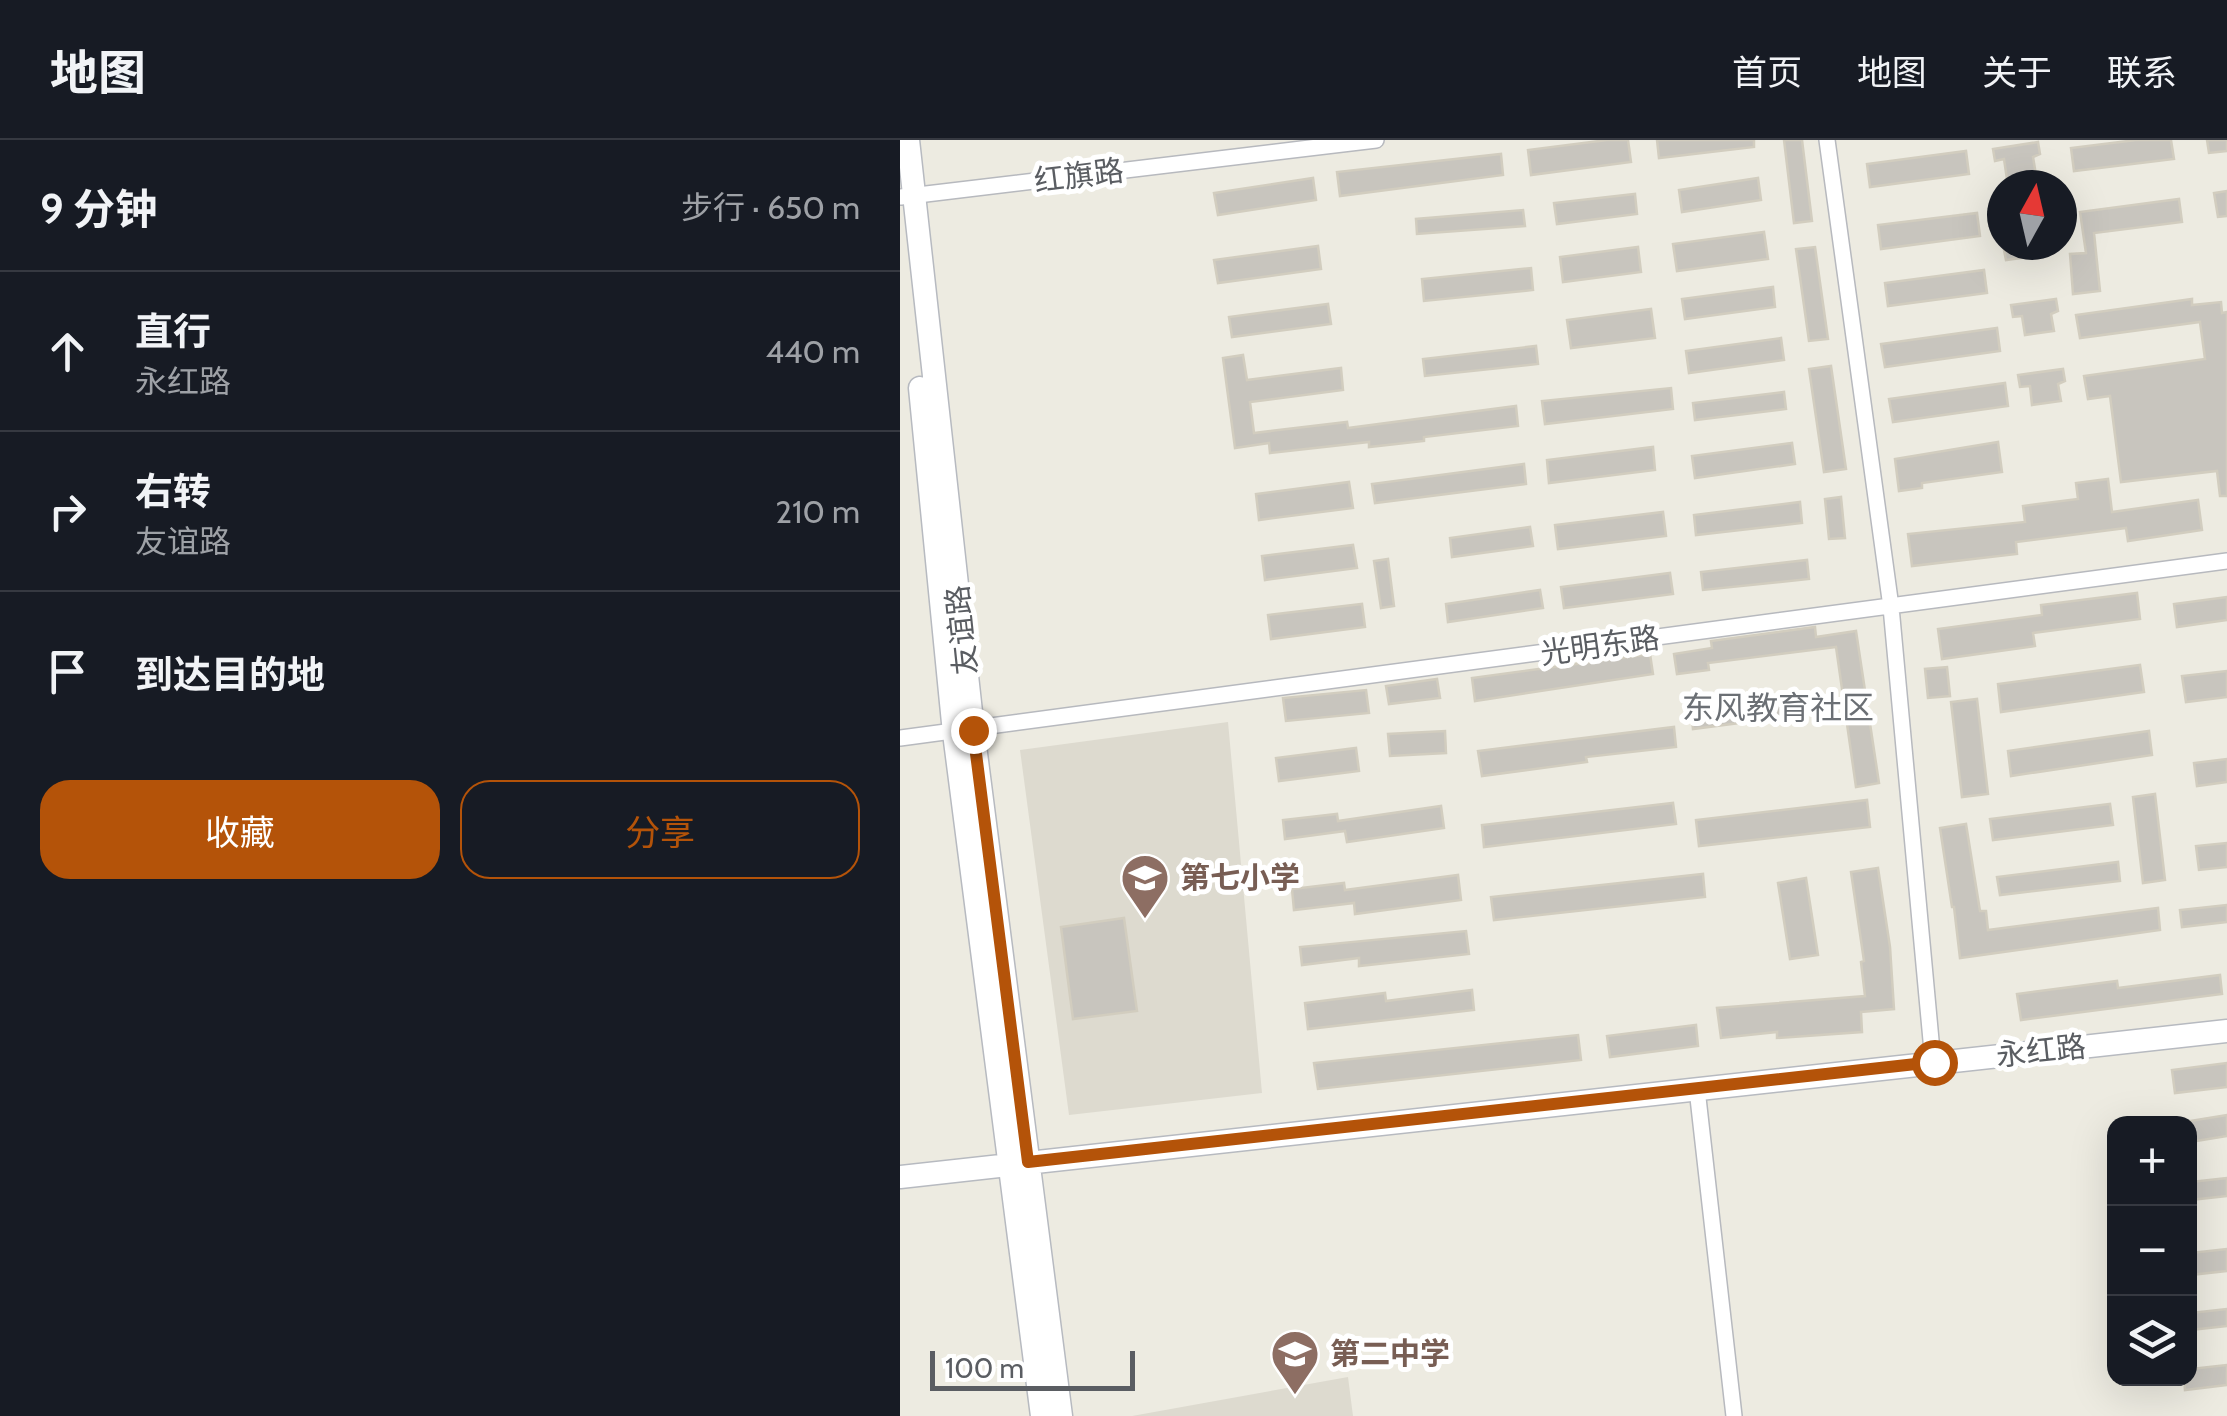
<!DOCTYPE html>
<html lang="zh">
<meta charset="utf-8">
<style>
body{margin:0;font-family:Cabin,"Noto Sans SC",sans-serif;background:#242831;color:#f1f3f6}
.controls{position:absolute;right:30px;bottom:30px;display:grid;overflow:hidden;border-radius:20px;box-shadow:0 10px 40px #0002}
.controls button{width:90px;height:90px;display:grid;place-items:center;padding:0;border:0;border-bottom:2px solid #363941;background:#171b24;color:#f1f3f6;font:50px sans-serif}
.compass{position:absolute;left:1087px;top:30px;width:90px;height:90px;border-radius:50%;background:#171b24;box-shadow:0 10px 40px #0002;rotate:8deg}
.scale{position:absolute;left:30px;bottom:25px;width:205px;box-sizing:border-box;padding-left:10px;border:5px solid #5a5d62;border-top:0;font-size:28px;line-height:35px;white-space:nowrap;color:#5a5d62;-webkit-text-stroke:8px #fff;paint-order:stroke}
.stop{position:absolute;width:30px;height:30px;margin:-22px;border:8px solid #b45309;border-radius:50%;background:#fff}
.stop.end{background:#b45309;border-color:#fff;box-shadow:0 2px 10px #0008}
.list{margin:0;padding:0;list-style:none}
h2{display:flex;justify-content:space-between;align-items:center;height:130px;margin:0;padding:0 40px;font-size:42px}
h2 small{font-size:32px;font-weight:400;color:#9ea1a6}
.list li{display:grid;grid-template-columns:65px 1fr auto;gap:30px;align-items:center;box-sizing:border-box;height:160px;padding:0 40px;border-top:2px solid #363941}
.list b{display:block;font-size:38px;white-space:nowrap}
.list p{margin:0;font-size:32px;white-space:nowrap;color:#9ea1a6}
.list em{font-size:32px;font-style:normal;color:#9ea1a6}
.actions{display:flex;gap:20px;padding:30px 40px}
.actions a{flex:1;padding:22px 0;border:2px solid #b45309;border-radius:30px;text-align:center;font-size:35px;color:#b45309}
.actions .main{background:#b45309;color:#fff}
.icon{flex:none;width:55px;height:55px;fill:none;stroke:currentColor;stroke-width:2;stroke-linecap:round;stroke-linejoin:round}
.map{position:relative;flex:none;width:1327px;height:1276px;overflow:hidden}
header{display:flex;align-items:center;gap:60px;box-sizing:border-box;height:140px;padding:0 50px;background:#171b24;border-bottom:2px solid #363941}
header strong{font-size:48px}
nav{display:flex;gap:55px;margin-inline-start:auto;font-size:35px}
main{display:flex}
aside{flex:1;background:#171b24}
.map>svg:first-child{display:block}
.education{fill:#dddacf}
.building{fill:#c8c5be;stroke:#d2cdbf;stroke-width:2.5}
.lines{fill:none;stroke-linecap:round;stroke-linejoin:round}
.street-casing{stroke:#b7b9be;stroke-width:18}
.secondary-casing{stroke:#b7bac0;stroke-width:25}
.street{stroke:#fff;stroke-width:15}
.secondary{stroke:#fff;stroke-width:22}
.route{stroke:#b45309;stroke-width:12}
.labels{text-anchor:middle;stroke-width:10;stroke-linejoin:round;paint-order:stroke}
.street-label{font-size:30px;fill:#5a5d62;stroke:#fff}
.education-label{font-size:30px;font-weight:bold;fill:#785e54;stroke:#fff;text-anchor:start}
.neighbourhood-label{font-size:32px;fill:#6b6f74;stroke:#fff}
</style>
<header>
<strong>地图</strong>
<nav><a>首页</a><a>地图</a><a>关于</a><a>联系</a></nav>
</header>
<main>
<aside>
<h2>9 分钟<small>步行 · 650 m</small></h2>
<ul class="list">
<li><svg class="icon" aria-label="ahead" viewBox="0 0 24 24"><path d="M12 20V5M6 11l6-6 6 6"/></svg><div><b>直行</b><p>永红路</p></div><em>440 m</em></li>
<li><svg class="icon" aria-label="right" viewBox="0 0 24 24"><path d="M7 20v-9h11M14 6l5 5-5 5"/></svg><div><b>右转</b><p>友谊路</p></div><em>210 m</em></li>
<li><svg class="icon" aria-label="arrive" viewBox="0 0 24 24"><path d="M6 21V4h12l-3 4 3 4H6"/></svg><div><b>到达目的地</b></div></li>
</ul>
<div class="actions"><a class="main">收藏</a><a>分享</a></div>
</aside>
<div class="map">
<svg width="1327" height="1276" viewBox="0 0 1327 1276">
<rect width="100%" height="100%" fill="#edebe1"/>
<!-- education -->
<path class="education" d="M328,582L362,953L169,975L120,610Z
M448,1237L453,1276H232Z"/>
<!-- building -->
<path class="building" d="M707,0H728L731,22L631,35L628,10Z
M757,0H854V7L759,18Z
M884,0H902L912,81L894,83Z
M1236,0H1271L1274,19L1174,31L1171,8Z
M1307,0H1327V11L1309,13Z
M1138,2L1140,14L1133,17L1136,35L1107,39L1104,19L1095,21L1093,9Z
M1066,11L1069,34L970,47L967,24Z
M601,14L603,35L440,56L437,32Z
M413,38L416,60L318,75L314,53Z
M858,38L861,60L782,72L779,50Z
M1327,51V76L1318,77L1314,53Z
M735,54L737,74L657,84L654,63Z
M1279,59L1282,82L1194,93L1200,151L1173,154L1170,114L1186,113L1180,72Z
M623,70L625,86L517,94L516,79Z
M1077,73L1080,96L981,109L978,85Z
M864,92L868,119L777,131L773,104Z
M1103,105H1142L1144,115L1106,120Z
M418,106L421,129L318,143L314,120Z
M738,107L741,132L663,142L660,117Z
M915,107L928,199L909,201L896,109Z
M631,128L633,150L524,161L522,139Z
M1084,130L1087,153L988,166L985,143Z
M873,147L875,167L785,179L782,159Z
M1156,159L1158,171L1151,174L1154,191L1125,195L1122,176L1113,177L1111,165Z
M1292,159V165L1321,162L1322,173L1327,172V356H1320L1317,331L1221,342L1210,256L1188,259L1184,236L1305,219L1300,182L1180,198L1176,175Z
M428,164L431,184L332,197L329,177Z
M751,169L755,198L671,208L667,180Z
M1097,188L1100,211L985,227L981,204Z
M881,198L884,220L789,233L786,211Z
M636,206L638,224L525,236L523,219Z
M343,215L347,240L441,228L443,250L350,262L354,293L447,282L448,288L616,266L618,286L524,297V301L469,307V302L370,313L369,303L335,308L323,218Z
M931,226L946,329L924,332L909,229Z
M1163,229L1165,241L1158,244L1161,261L1132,265L1130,246L1120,247L1118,235Z
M1105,243L1108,266L993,282L989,259Z
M771,248L773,269L645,284L642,261Z
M884,252L886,269L795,280L793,263Z
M1098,302L1102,332L1022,343V348L999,351L995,319Z
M892,303L895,324L795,338L792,316Z
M753,307L755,330L649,343L647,320Z
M624,324L626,344L475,363L472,344Z
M1208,339L1212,372L1298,360L1302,390L1228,401L1226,388L1116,402L1117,414L1012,426L1008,394L1125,382L1123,366L1178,359L1176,343Z
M449,342L453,368L359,380L356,354Z
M941,357L945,398L929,399L925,359Z
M900,362L902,383L796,395L794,375Z
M763,372L766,396L658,409L655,385Z
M630,387L633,406L552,417L550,398Z
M453,405L457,428L365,440L362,416Z
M488,419L494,466L481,468L474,421Z
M907,420L909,439L803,450L801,432Z
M770,433L773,454L664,468L661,447Z
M640,450L643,468L548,482L546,464Z
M1237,453L1240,479L1133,493L1135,506L1042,519L1038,489L1142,475L1141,465Z
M1327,457V480L1277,487L1274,464Z
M462,464L465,487L371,499L368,475Z
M915,487L916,497L956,491L979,643L956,647L936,507L808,523L809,530L777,534L774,514L812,508L811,501Z
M750,514L753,534L575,561L572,538Z
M1240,525L1244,552L1101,572L1098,544Z
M1047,527L1050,556L1028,558L1025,529Z
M1327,531V557L1286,562L1282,536Z
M537,539L540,558L489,564L486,546Z
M466,550L469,573L386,581L383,558Z
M908,556L910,574L793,589L791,571Z
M1077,559L1088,654L1062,657L1051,562Z
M774,587L776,607L686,617L687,622L582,636L578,611Z
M545,591L546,613L490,616L488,594Z
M1249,591L1252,615L1111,636L1108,611Z
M456,608L459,631L379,641L376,618Z
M1327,619V642L1297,646L1294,623Z
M1255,654L1265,740L1243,743L1233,657Z
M967,660L970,687L799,706L796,680Z
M773,663L776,684L584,707L582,685Z
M1210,664L1213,685L1093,700L1090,679Z
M541,666L544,688L447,702L445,691L385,699L383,680L437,674L438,681Z
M1066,684L1080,771H1086L1088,790L1258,768L1260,790L1060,818L1054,767H1052L1040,688Z
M1327,703V727L1299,730L1296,706Z
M1218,722L1220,741L1100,755L1097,737Z
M978,728L990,807L994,869L961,872L962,892L877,898V892L821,898L817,868L965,856L961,822L964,821L951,732Z
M803,734L805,757L594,780L591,757Z
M558,735L561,760L455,774L454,763L394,770L392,749L444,743L445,750Z
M906,738L918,815L890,819L878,743Z
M1327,765V782L1282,787L1280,770Z
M224,778L237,871L173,879L161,787Z
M566,791L569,814L459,826V818L402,825L400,807Z
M1320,835L1322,854L1121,880L1117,854L1217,841L1218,848Z
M572,850L574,870L408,889L405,863L485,853L486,861Z
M796,885L798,906L710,917L707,896Z
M678,895L681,920L418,949L414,923Z
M1327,923V947L1275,953L1272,930Z
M1327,975V996L1290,1002V981Z
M1327,1038V1056L1290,1060V1042Z
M1327,1109V1131L1290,1135V1113Z
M1327,1169V1186L1290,1190V1173Z
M1327,1225V1245L1285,1250L1284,1238H1290V1229Z"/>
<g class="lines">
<!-- street casing -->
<g class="street-casing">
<path id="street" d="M927,0L991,467L1033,922
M1,57L476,0
M0,598L1327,421
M797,949L834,1276"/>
</g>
<!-- secondary casing -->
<g class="secondary-casing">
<path id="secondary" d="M8,0L73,590L161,1276
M20,248L54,593L142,1276
M0,1037L1327,891"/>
</g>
<!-- street -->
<use href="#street" class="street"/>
<!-- secondary -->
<use href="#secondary" class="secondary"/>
</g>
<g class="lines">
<!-- route -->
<path class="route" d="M73,590L128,1022L1034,922"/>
</g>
<!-- icons -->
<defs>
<g id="school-pin" transform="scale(2.5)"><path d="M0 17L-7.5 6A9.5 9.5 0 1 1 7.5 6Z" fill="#8d6e63" stroke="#fff"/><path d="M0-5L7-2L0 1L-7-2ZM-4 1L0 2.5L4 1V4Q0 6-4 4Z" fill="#fff"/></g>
</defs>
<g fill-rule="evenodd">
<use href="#school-pin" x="245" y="738"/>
<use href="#school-pin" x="395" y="1214"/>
</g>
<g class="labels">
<!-- street labels -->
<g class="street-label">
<text transform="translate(179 36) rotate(-7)" y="10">红旗路</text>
<text transform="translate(62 490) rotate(-96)" y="10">友谊路</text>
<text transform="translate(700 506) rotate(-8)" y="10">光明东路</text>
<text transform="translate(1141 911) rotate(-6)" y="10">永红路</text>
</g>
<!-- education labels -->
<g class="education-label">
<text x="280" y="748">第七小学</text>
<text x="430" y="1224">第二中学</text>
</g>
<!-- neighbourhood labels -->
<g class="neighbourhood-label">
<text x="878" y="579">东风教育社区</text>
</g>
</g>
</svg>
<div class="controls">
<button>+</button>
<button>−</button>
<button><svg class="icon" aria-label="layers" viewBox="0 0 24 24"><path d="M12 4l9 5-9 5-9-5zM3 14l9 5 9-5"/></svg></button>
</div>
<svg class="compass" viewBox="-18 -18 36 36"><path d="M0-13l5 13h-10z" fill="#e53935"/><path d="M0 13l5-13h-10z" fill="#9ea1a6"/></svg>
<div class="scale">100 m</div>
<div class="stop" style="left:1034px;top:922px"></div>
<div class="stop end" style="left:73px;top:590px"></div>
</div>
</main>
